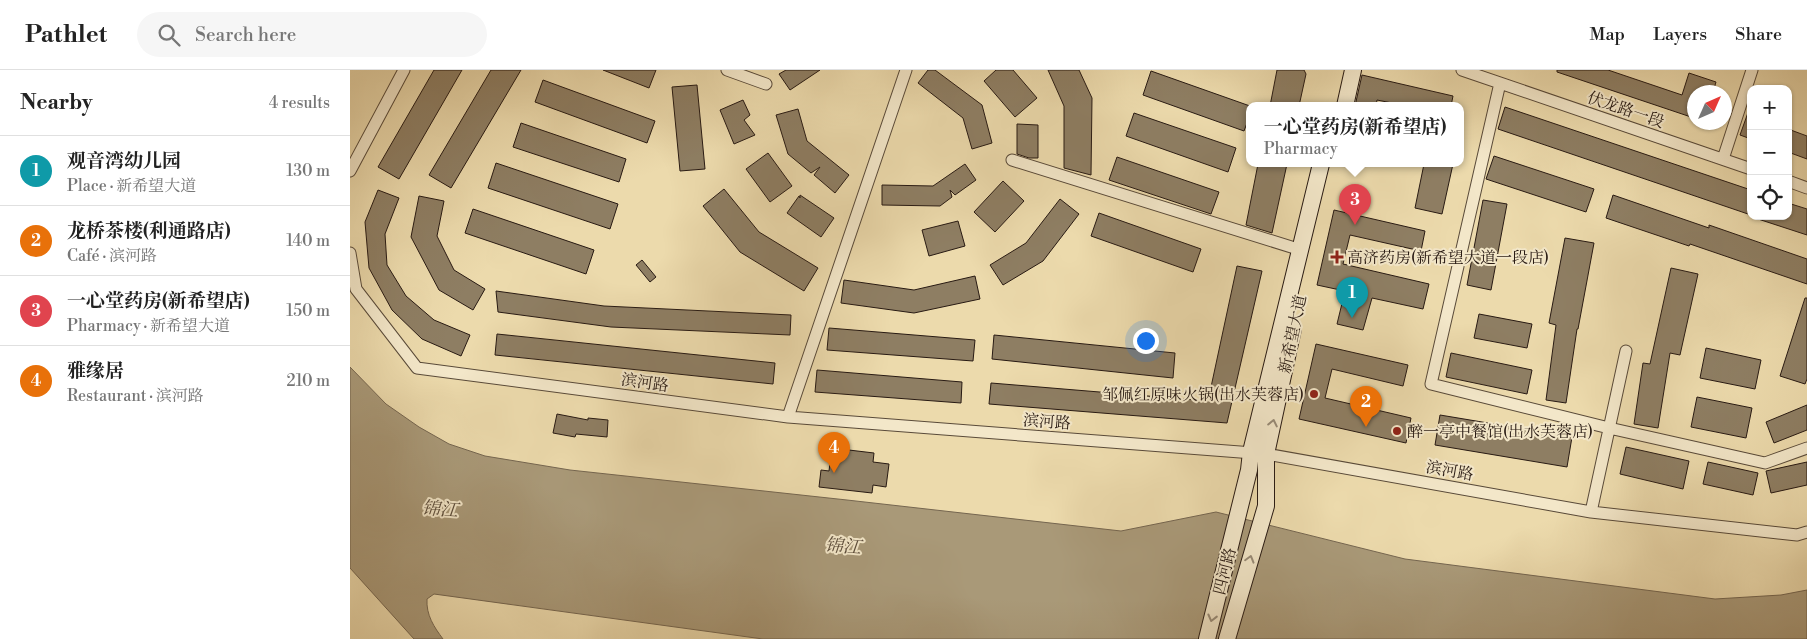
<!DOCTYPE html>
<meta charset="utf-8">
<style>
body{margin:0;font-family:"Libre Bodoni","Noto Serif SC",serif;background:#f6f6f6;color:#222}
.controls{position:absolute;right:15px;top:15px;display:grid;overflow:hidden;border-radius:10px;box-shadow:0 1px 4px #0004}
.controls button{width:45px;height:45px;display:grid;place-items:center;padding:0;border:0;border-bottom:1px solid #e0e0e0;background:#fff;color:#222;font:25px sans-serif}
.compass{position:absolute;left:1337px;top:15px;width:45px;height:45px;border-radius:50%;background:#fff;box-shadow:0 1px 4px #0004;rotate:45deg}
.you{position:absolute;left:795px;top:270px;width:18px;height:18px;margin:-12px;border:4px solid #fff;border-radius:50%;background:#1a73e8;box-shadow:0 0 0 8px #1a73e833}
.badge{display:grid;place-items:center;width:32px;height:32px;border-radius:50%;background:#8f2418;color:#fff;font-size:16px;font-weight:700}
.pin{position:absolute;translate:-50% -41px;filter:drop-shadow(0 1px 2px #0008)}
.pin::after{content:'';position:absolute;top:26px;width:18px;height:15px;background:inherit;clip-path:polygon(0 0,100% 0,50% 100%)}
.popup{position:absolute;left:896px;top:32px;width:218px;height:65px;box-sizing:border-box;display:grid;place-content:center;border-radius:10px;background:#fff;filter:drop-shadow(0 1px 4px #0005);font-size:16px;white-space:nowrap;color:#767676}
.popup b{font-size:19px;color:#222}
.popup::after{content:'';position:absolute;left:50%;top:100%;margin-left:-10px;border:10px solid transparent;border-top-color:#fff}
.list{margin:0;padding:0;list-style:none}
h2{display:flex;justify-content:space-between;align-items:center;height:65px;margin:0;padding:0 20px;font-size:21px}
h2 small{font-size:16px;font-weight:400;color:#767676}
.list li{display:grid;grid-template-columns:32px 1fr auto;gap:15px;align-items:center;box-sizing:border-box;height:70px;padding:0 20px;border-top:1px solid #e0e0e0}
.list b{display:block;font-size:19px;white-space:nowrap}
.list p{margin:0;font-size:16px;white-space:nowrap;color:#767676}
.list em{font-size:16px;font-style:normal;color:#767676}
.icon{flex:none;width:28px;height:28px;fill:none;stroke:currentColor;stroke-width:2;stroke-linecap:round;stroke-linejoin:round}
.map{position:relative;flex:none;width:1457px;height:569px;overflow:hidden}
header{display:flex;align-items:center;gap:30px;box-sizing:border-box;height:70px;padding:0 25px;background:#fff;border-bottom:1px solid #e0e0e0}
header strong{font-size:24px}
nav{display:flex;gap:28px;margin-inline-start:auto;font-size:18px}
.search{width:350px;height:45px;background:#f6f6f6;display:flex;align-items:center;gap:12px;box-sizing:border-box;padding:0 18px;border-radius:28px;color:#767676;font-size:19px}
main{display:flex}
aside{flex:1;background:#fff}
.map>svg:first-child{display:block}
.water{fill:#a99978;stroke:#756650}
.building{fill:#8e7e63;stroke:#281a13}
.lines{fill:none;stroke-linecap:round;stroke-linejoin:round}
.street-casing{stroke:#594a39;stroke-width:13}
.secondary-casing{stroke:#281a13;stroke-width:18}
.street{stroke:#f3e7c9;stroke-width:11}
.secondary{stroke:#f3e7c9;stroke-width:16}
.oneway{stroke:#988b77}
.poi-dot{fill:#8f2418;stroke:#f3e7c9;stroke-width:2}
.labels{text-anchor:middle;stroke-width:4;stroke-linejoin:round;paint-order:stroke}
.street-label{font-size:16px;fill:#281a13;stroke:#f3e7c9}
.poi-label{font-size:16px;fill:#281a13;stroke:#f3e7c9;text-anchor:start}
.water-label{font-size:18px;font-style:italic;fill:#5c4d3b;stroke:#f3e7c9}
</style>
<header>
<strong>Pathlet</strong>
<div class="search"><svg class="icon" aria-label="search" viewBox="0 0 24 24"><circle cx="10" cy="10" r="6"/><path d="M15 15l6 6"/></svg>Search here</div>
<nav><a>Map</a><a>Layers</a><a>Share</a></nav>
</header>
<main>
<aside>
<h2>Nearby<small>4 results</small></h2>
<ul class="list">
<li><span class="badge" style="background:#0f9aa8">1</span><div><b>观音湾幼儿园</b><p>Place · 新希望大道</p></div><em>130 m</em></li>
<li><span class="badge" style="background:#e8710a">2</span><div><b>龙桥茶楼(利通路店)</b><p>Café · 滨河路</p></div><em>140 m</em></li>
<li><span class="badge" style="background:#e0444e">3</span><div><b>一心堂药房(新希望店)</b><p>Pharmacy · 新希望大道</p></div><em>150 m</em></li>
<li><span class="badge" style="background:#e8710a">4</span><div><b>雅缘居</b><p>Restaurant · 滨河路</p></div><em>210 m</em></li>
</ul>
</aside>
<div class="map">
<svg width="1457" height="569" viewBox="0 0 1457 569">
<rect width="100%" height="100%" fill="#ecdaac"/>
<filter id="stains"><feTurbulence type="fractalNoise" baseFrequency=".004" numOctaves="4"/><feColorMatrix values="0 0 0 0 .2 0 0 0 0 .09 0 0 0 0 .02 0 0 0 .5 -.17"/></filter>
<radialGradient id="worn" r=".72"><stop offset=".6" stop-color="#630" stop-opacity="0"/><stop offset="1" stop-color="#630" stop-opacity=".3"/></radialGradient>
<!-- water -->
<path class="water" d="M0,297L36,334L69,357L99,374L135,386L220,400L497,430L771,461L866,442L1055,489L1365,529L1431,525L1457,520V569H413L84,524L77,529C76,545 84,557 93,569H64L0,498Z"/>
<!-- building -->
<path class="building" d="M84,0H112L49,109L28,97Z
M141,0H171L101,118L79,105Z
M253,0H306L299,18Z
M436,0H470L440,20L429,4Z
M578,0H585L632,35L642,73L622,79L613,48L568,13Z
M646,0H663L687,28L665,47L634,11Z
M698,0H729L742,28L741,105L714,98V36Z
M927,0H954L956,4L949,36H920Z
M1207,0H1258L1332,25L1339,3L1366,12L1363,22H1344V48L1207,2Z
M801,1L900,36V45L894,61L793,25Z
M1012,5L1103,26L1101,36H1057L1027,30L1026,36H1005Z
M193,10L305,51L297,73L185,32Z
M347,15L355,99L330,101L322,17Z
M393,30L400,45L394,50L405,65L384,74L370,40Z
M1155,37L1401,120V136L1398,144L1148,59Z
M1400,37H1401V69L1390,65Z
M448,39L457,71L499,105L485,123L464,105L470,97L461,103L438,84L426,45Z
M784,43L886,78L878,102L776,66Z
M171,53L276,89L269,112L163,77Z
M667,54L688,55V88H679L667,84Z
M1438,59L1457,66V89L1438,82Z
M418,83L442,116L420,132L396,99Z
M1144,86L1244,119L1236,142L1136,109Z
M767,87L869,122L861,144L759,110Z
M146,93L268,134L260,159L138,118Z
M615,94L626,110L605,125L600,120L602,127L590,136L532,135V115L583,116Z
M908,94H937L922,163L896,155Z
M1074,94H1103L1092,144L1065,138Z
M653,111L674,131L645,162L624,142Z
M374,119L409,162L468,198L454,221L390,182L353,136Z
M28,120L49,128L35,164L37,195L56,226L84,250L120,265L111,286L72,269L42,240L19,198L15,152Z
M450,125L484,148L471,167L437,143L449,126L450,128Z
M1263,125L1359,158V155L1457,189V214L1340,174L1339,176L1256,148Z
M69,126L94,131L87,166L104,200L135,219L123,240L89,220L61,167Z
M710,129L729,144L693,191L653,215L640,195L676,173Z
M1133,130L1157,134L1141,220L1117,215Z
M1438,133L1457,139V165L1405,148V146H1438Z
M123,139L244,180L236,204L115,163Z
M984,140L1075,161L1071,181L1000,165L993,194L1079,214L1073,239L1022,228L1013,260L987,254L995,221L967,215Z
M749,143L851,179L843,202L741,166Z
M608,151L615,176L579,186L572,160Z
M1215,168L1244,173L1228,259H1227L1216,333L1196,330L1206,255L1199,253Z
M292,190L306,207L300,212L286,195Z
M887,196L912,201L877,353L639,334L641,313L858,331Z
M1321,198L1348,204L1330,285L1320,283L1308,358L1284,354L1293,293L1300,294Z
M625,206L630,229L564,243L491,233L494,210L564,220Z
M146,221L254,236L441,245L440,265L261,257L148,242Z
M1455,228H1457V309L1455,314L1430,306Z
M1129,244L1182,254L1177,278L1124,268Z
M479,258L625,270L623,291L477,280Z
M147,264L425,293L423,314L145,285Z
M644,265L825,283L823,308L642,289Z
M966,274L1058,295L1053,316L982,299L975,328L1061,348L1056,373L949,349Z
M1356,278L1411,290L1405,319L1350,308Z
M1101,283L1182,300L1177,324L1096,307Z
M467,300L612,312L611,333L465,322Z
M1347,327L1402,338L1396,368L1341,357Z
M1457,335V360L1424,373L1416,352Z
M207,344L238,350V348L258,350L257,367L226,364L225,367L203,363Z
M1090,345L1222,367L1217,397L1085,375Z
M1276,377L1339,391L1333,419L1270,404Z
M482,378L524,383L523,392L539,394L536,417L523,415L522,423L469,417L471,400L479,401Z
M1358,392L1408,403L1403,425L1353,414Z
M1457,392V415L1421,423L1416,401Z"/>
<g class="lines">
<!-- street casing -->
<g class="street-casing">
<path id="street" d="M377,0L416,14
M1112,0L1401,99
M1150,13L1081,314L1259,358L1415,393L1457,378
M1373,89L1402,0
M662,90L951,180
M0,101L54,0
M1438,111L1457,118
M0,183L6,219L67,298L438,347L916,384L1241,442L1447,465L1457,462
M438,347L556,0
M1241,442L1276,281"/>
</g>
<!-- secondary casing -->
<g class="secondary-casing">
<path id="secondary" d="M995,36L1003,0
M857,569L899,400L901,382L971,94
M877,569L916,436V384L943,259"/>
</g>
<!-- street -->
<use href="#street" class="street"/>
<!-- secondary -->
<use href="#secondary" class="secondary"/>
</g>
<!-- one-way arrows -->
<defs><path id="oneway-chevron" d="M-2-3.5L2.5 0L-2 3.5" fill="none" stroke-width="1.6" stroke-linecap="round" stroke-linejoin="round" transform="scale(1.25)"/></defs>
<g class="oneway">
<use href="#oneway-chevron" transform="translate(923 353) rotate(-78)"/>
<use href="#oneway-chevron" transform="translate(900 489) rotate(-74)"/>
<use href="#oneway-chevron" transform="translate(862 548) rotate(104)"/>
</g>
<!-- markers -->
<g class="poi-dot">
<path d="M984.5 179.5h5v5h5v5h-5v5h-5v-5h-5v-5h5z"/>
<circle cx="964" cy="324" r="5"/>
<circle cx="1047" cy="361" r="5"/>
</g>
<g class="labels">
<!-- street labels -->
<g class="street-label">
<text transform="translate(1276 39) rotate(19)" y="6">伏龙路一段</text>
<text transform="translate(942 264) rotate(-78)" y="6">新希望大道</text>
<text transform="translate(295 312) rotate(8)" y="6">滨河路</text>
<text transform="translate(697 351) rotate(4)" y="6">滨河路</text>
<text transform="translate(1100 400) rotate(10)" y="6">滨河路</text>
<text transform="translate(874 501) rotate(-76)" y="6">四河路</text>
</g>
<!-- poi labels -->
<g class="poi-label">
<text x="997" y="193">高济药房(新希望大道一段店)</text>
<text x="954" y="330" text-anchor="end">邹佩红原味火锅(出水芙蓉店)</text>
<text x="1057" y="367">醉一亭中餐馆(出水芙蓉店)</text>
</g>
<!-- water labels -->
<g class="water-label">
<text transform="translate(90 439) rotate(5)" y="6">锦江</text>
<text transform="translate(493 476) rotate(5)" y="6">锦江</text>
</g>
</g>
<rect width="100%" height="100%" filter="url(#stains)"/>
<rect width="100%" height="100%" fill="url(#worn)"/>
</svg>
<div class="controls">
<button>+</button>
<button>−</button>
<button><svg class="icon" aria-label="locate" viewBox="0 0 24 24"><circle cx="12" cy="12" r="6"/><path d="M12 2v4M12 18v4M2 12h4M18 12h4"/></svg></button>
</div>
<svg class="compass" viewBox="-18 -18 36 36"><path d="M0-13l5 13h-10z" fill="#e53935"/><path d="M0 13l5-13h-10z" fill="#767676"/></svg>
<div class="you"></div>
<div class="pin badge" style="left:1002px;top:248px;background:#0f9aa8">1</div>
<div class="pin badge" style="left:1016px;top:357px;background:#e8710a">2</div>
<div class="pin badge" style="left:1005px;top:155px;background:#e0444e">3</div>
<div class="popup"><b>一心堂药房(新希望店)</b>Pharmacy</div>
<div class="pin badge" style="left:484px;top:403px;background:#e8710a">4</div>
</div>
</main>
